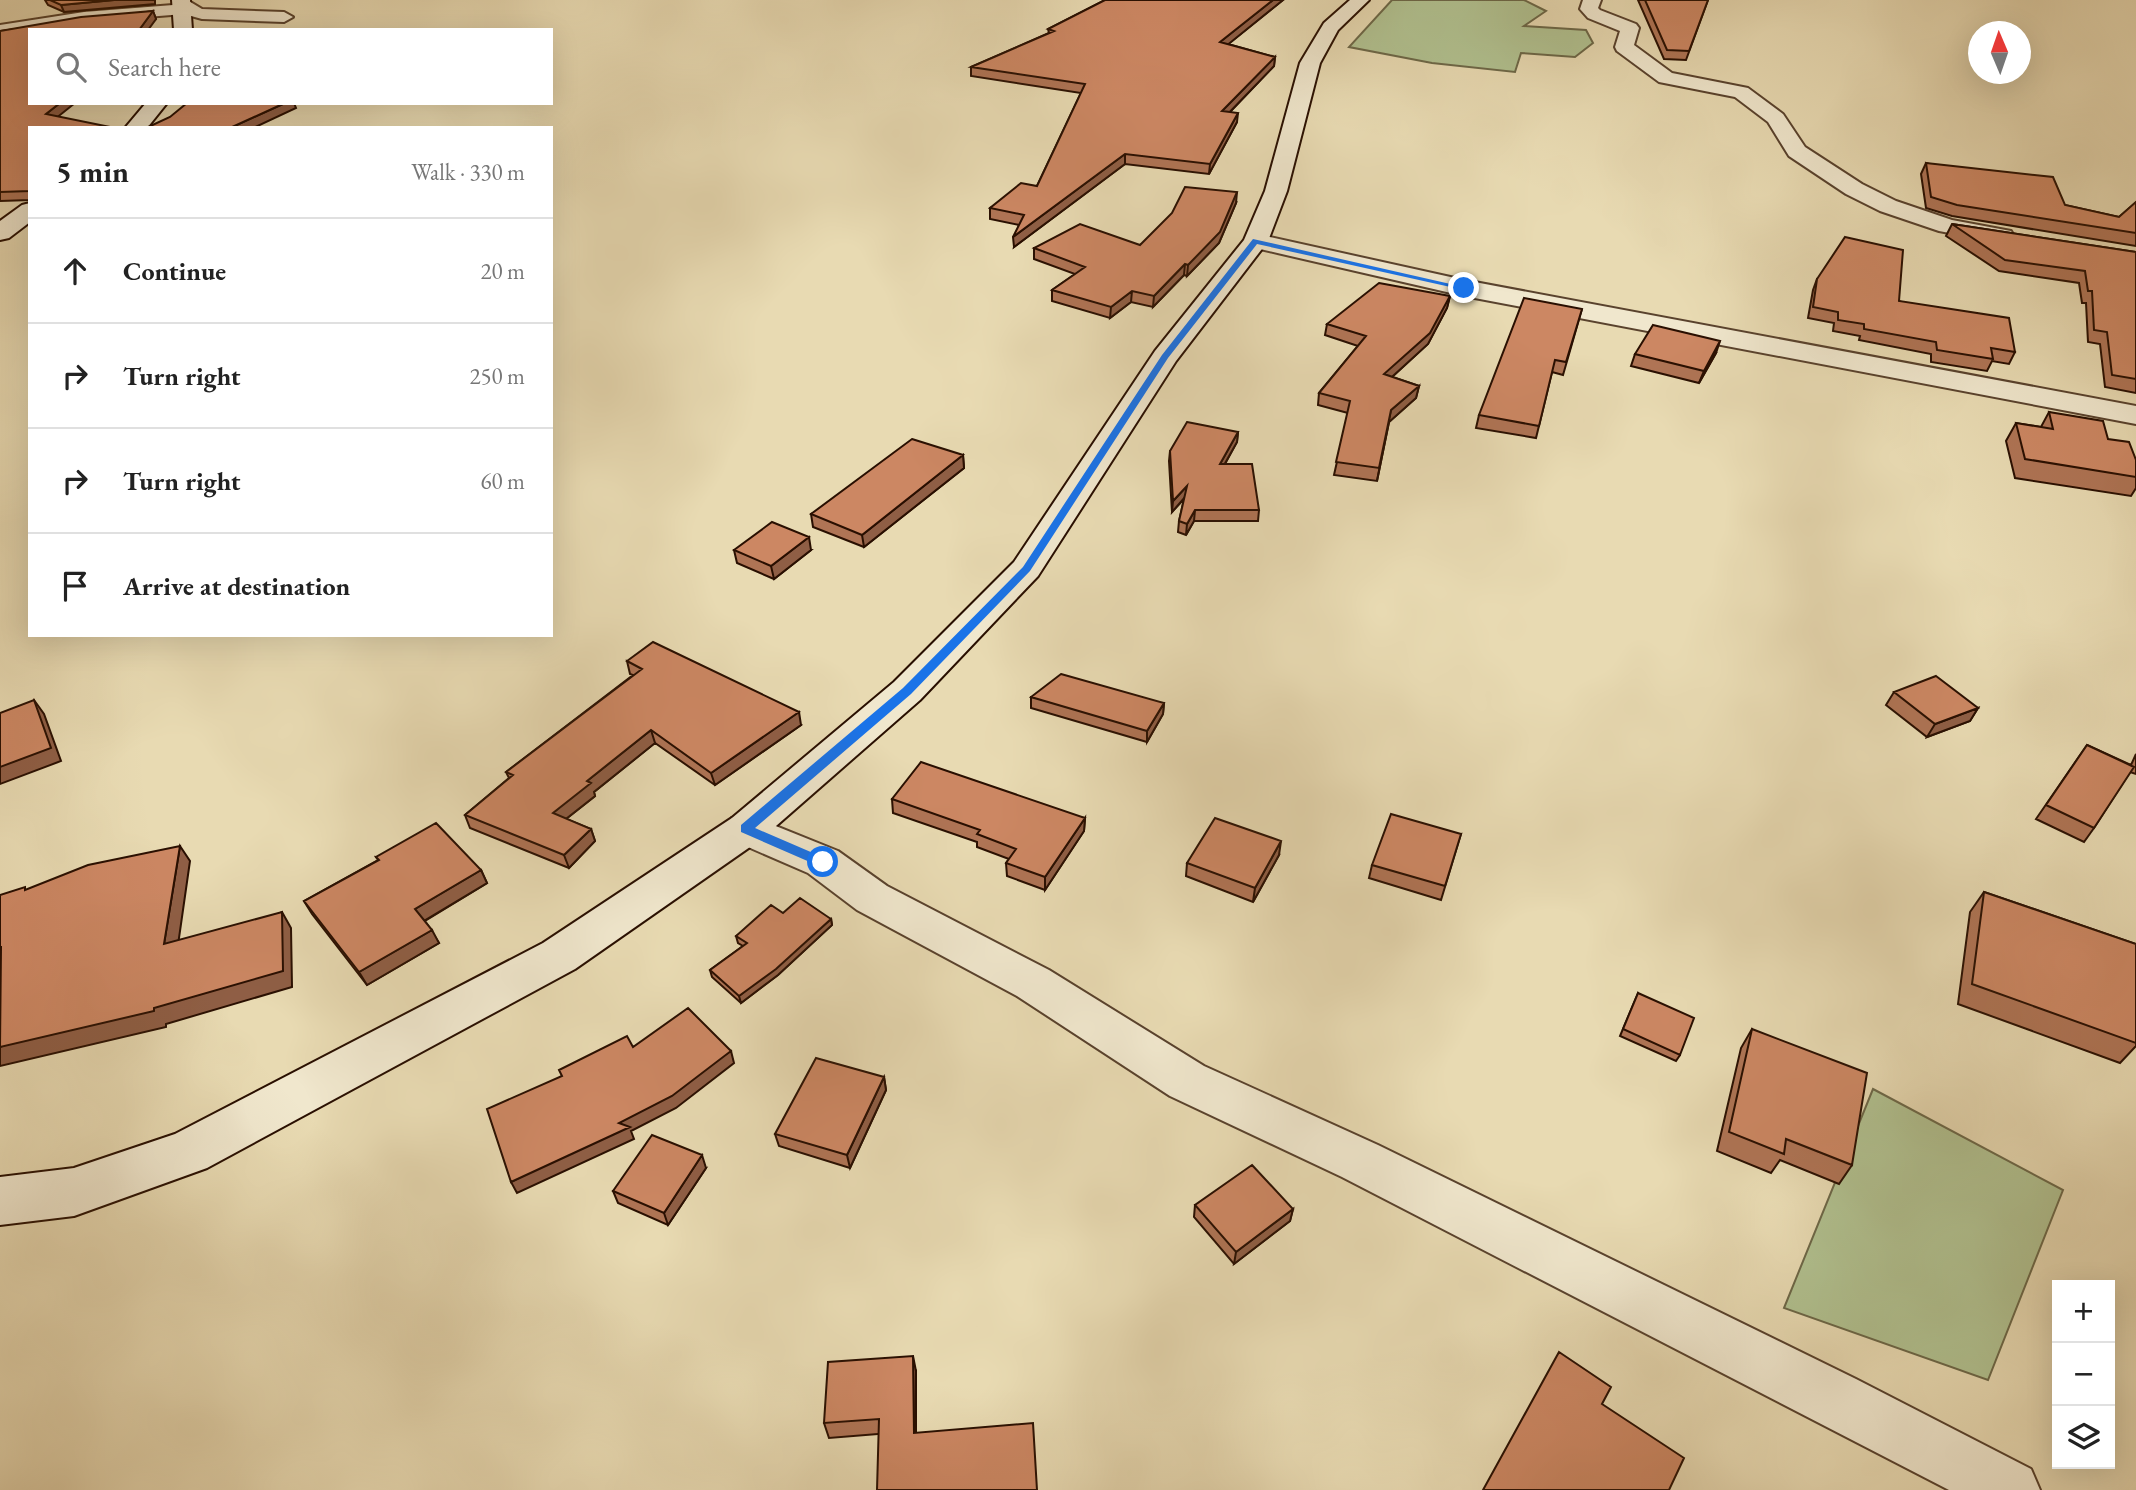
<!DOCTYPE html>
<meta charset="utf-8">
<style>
body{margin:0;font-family:"EB Garamond",serif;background:#f2f2f2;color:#222}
.controls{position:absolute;right:21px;bottom:21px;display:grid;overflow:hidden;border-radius:0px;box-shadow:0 7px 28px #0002}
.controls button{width:63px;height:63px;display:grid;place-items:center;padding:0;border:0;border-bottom:2px solid #e0e0e0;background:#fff;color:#222;font:35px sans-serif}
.compass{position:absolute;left:1968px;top:21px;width:63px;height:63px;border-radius:50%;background:#fff;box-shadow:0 7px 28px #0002;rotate:358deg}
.stop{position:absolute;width:21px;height:21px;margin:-16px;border:5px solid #1a73e8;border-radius:50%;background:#fff}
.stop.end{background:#1a73e8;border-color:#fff;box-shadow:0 2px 7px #0008}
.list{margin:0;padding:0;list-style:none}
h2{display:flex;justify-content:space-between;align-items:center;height:91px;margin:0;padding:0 28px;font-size:30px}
h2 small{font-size:23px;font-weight:400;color:#767676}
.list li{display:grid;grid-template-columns:46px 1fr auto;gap:21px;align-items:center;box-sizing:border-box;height:105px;padding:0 28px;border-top:2px solid #e0e0e0}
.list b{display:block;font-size:26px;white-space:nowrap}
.list em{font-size:23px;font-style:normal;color:#767676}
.icon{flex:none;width:38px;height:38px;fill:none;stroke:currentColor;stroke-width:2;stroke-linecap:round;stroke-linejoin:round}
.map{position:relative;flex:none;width:2136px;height:1490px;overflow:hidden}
.search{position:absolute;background:#fff;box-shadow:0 7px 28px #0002;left:28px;top:28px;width:525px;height:77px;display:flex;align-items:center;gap:18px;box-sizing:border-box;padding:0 24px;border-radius:0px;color:#767676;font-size:26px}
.panel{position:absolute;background:#fff;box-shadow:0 7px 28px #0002;left:28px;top:126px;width:525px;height:511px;border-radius:0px}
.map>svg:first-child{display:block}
.green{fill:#b1c190;stroke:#6d6848;stroke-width:2}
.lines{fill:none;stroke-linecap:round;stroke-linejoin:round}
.minor-casing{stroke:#59422d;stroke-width:4}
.secondary-casing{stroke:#290f01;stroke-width:4}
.minor{fill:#f0e7cd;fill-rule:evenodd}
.secondary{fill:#f0e7cd;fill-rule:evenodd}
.wall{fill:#af7455;stroke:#290f01;stroke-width:2}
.shaded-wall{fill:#8f5e45;stroke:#290f01;stroke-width:2}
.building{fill:#cc8763;stroke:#290f01;stroke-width:2}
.route{fill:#1a73e8}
</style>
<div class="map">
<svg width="2136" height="1490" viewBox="0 0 2136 1490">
<rect width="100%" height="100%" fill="#e8dab2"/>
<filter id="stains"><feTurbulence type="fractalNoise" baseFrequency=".00286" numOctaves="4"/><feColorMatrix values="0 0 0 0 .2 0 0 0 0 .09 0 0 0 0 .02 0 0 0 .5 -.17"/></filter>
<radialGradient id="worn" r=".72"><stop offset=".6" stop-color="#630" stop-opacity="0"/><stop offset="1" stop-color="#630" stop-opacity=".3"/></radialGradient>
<!-- green -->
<path class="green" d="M1392,0H1524L1546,11L1524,26L1586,30L1593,43L1575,57L1521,53L1515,72L1432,63L1349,47Z
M1873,1089L2063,1190L1988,1380L1784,1308Z"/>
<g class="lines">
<!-- minor casing -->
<g class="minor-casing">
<path id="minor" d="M175,0H187L202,9L284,12L293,17L284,22L202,19L184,14L84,22L0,37V25L84,12L173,5Z
M1583,0H1601L1598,8L1600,10L1636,24L1639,28L1634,45L1672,73L1748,88L1783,114L1805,147L1862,184L1896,201L1952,220L2011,231L2014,236L2011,241L2002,243L1939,231L1880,211L1846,194L1789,156L1768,122L1735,97L1659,82L1617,51L1615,47L1620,31L1588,18L1580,9Z
M1256,234L1464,280L2136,406V424L1464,296L1247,246L1244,241L1247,236Z
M746,814L838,851L887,886L1049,970L1204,1066L1378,1145L1856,1379L2031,1469L2040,1490H1949L1342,1177L1170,1096L1017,996L857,910L808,873L732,840L726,829L732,818Z"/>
</g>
<!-- secondary casing -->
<g class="secondary-casing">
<path id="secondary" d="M172,0H190L192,30H174Z
M1350,0H1369L1338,30L1320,63L1287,191L1268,241L1176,361L1038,576L920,700L760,840L575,969L207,1168L74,1216L0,1225V1177L74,1168L175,1134L543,943L732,818L894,682L1014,562L1155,351L1244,240L1265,191L1300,63L1324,23Z
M146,103H167L147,128H125Z
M30,203V222L9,238L0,240V221L22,205Z"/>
</g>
<!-- minor -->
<use href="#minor" class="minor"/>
<!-- secondary -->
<use href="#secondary" class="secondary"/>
</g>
<!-- wall -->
<path class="wall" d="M45,0H155V4L64,12L48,5Z
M1105,0H1283L1228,44L1275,57L1274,66L1230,112L1237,122L1209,174L1125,164L1014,247L1019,225L990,219V208L1037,186L1081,93L971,76V67L1049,33L1048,29Z
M1638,0H1708L1686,60L1664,59Z
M153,11L156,19L30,128V200L0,201V31Z
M1926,163L2065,205L2119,217L2136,202V246L1952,216L1926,208L1921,174Z
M1236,203L1219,243L1187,276L1184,275L1153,307L1131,302L1110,318L1052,301V290L1075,274L1034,259V248L1140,245Z
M1952,224L2136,252V393L2105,387L2100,344L2088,342L2086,303H2082L2079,283L1999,271L1946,236Z
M1817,279L1899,301L2015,352L2009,364L1992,361L1987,371L1931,362V354L1859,340L1860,336L1833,331L1834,323L1808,318L1813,290Z
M1450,296L1447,308L1428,344L1392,377L1419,386L1416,398L1389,422L1377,481L1334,475L1348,413L1318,405L1319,393L1358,346L1325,335L1327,324Z
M1582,309L1563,375L1552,372L1536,438L1476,428L1479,415Z
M1716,353L1699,383L1631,366L1635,354Z
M2049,412L2108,439L2136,477V488L2131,496L2015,478L2006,441L2016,423L2041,427Z
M1238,432L1237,442L1225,464L1259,510L1258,521H1194L1186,535L1178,532L1179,521L1184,499L1172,512L1169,461L1170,451Z
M963,455L964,468L864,547L813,527L811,514Z
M734,550H811L774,579L737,563Z
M627,661L801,725L715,785L655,743L594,792L595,796L566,819L591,829L595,841L569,868L470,828L465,815L509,778L506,772L633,675L630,674Z
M1894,692L1978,708L1970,721L1927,737L1886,705Z
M1031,697L1164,703L1163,714L1147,742L1031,708Z
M2087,745L2131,765L2136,754V774L2130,772L2094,828L2084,842L2036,819Z
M892,799L1085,818L1084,831L1045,890L1007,876L1006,863L1009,859L977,847V842L893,813Z
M1461,834L1441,900L1369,878L1372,865Z
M1279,855L1253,902L1186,876L1187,863Z
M376,857L481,870L487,883L425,921L439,943L367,985L312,914L304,901L378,860Z
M1984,892L2136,944V1046L2120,1063L1958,1004L1970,912Z
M783,913L831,919L832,925L778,975L741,1003L712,977L710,970L743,946L738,943L736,936Z
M1638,993L1680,1055L1676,1061L1620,1036Z
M1752,1029L1852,1165L1839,1184L1780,1160L1771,1173L1717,1151L1741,1048Z
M884,1077L886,1090L850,1168L779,1146L775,1134Z
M706,1168L668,1225L618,1203L613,1191Z
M1195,1205L1293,1209L1290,1221L1234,1264L1194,1217Z
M916,1371V1433L878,1434L829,1438L824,1423Z"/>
<!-- shaded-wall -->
<path class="shaded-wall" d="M114,0H155V4L64,12L61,5Z
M1273,0H1283L1220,51V42Z
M153,11L156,19L148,30H139Z
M1275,57L1274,66L1222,120V111Z
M60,103H75L50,123L46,114Z
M285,103H294L296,108L253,128H230Z
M1238,113L1237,122L1209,174L1210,164Z
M1125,154V164L1014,247L1013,237Z
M1237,192L1236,203L1219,243L1187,276L1188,265Z
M1185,264L1184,275L1153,307L1154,296Z
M1132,291L1131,302L1110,318L1111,307Z
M1450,296L1447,308L1428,344L1382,386L1384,374Z
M1720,341L1716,353L1699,383L1704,371Z
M1419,386L1416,398L1389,422L1377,481L1391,410Z
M1238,432L1237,442L1219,474L1220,464Z
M963,455L964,468L864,547L862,535Z
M1187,486L1186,496L1172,512L1173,501Z
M1195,510L1194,521L1186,535L1187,524Z
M809,537L811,550L774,579L771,566Z
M34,700L44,714L61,761L0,784V767Z
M1164,703L1163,714L1147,742V731Z
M1978,708L1970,721L1927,737L1935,724Z
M799,712L801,725L715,785L711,773Z
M651,730L655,743L594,792L595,796L557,826L553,813L587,781Z
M1085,818L1084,831L1045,890V877Z
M591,829L595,841L569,868L564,855Z
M1281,841L1279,855L1253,902L1255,888Z
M180,846L190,861L176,959L164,944Z
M481,870L487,883L422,922L415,909Z
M282,912L291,928L292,987L166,1024V1027L0,1066V1047Z
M831,919L832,925L778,975L741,1003L739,996Z
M432,930L439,943L367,985L359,972Z
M731,1051L734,1063L676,1108L631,1131L634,1139L517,1193L511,1182L619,1123Z
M884,1077L886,1090L850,1168L847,1155Z
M702,1155L706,1168L668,1225L664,1213Z
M1293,1209L1290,1221L1234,1264L1236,1252Z
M913,1356L916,1371V1448L914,1433Z"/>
<!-- building -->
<path class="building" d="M50,0H114L61,5Z
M1105,0H1273L1220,42L1275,57L1222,111L1238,113L1210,164L1125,154L1013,237L1024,215L990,208L1021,183L1037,186L1085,84L971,67L1054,31L1048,29Z
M1645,0H1708L1689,51L1667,50Z
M153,11L139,30H30V103H60L46,114L115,128H30V191L0,192V31L81,17Z
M187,103H285L230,128H146L170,117Z
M1926,163L2053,177L2065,205L2119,217L2136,202V233L1957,205L1931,197Z
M1185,187L1237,192L1220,232L1188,265L1185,264L1154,296L1132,291L1111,307L1052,290L1085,267L1034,248L1080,224L1140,245L1172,213Z
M1952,224L2136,252V379L2112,375L2107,332L2094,330L2092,291H2088L2085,271L2005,260Z
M1845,237L1903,250L1899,301L2009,318L2015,352L1991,348L1993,359L1937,350L1936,342L1864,329V324L1838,320V312L1813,307L1817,279Z
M1379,283L1450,296L1430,333L1384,374L1419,386L1391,410L1379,468L1336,462L1350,401L1319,393L1366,336L1327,324Z
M1524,298L1582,309L1566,362L1555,360L1539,426L1479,415Z
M1653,325L1720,341L1704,371L1635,354Z
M2049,412L2103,421L2108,439L2129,442L2136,460V477L2025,459L2016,423L2053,429Z
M1187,422L1238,432L1220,464H1252L1259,510H1195L1187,524L1179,521L1187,486L1173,501L1170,451Z
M912,439L963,455L862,535L811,514Z
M772,522L809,537L771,566L734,550Z
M653,642L799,712L711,773L651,730L587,781L591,783L553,813L591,829L564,855L465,815L513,775L506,772L642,669L627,661Z
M1061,674L1164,703L1147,731L1031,697Z
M1936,676L1978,708L1935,724L1894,692Z
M34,700L51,748L0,767V713Z
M2087,745L2134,767L2094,828L2046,805Z
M921,762L1085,818L1045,877L1006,863L1016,849L977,834L980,830L892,799Z
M1391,814L1461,834L1445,886L1372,865Z
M1215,818L1281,841L1255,888L1187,863Z
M436,823L481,870L415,909L432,930L359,972L304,901L379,860L376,857Z
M180,846L164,944L282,912L283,971L154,1008V1011L0,1047L1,947H0V895L25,887V890L88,865Z
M1984,892L2136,944V1043L1972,984Z
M800,898L831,919L776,969L739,996L710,970L747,943L736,936L771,905L783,913Z
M1638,993L1694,1018L1680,1055L1623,1029Z
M688,1008L731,1051L672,1096L619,1123L630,1127L511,1182L487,1109L562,1076L559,1070L627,1036L633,1047Z
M1752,1029L1867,1073L1852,1165L1786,1139L1784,1154L1729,1132Z
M816,1058L884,1077L847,1155L775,1134Z
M652,1135L702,1155L664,1213L613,1191Z
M1252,1165L1293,1209L1236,1252L1195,1205Z
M1559,1352L1611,1387L1602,1404L1684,1458L1669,1490H1483Z
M913,1356L914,1433L1033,1423L1037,1490H877L879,1419L824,1423L828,1362Z"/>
<!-- route -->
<path class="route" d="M1253,239L1468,288L1464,290L1257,244L1168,358L1030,571L911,694L755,828L827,859V866H819L741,832V825L903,688L1023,567L1162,355Z"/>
<rect width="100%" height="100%" filter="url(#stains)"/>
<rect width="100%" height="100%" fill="url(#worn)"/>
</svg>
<div class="controls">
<button>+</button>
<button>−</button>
<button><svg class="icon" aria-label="layers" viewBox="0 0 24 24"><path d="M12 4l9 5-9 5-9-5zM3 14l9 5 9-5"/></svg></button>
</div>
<svg class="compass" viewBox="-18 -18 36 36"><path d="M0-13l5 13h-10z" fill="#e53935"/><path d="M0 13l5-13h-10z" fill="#767676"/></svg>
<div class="stop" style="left:823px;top:862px"></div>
<div class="stop end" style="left:1464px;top:288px"></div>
<div class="search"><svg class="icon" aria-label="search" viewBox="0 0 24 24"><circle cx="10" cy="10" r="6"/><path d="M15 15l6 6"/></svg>Search here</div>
<section class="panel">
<h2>5 min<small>Walk · 330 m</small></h2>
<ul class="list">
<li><svg class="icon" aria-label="ahead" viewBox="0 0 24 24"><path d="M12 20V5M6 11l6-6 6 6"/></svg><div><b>Continue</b></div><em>20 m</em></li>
<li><svg class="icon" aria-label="right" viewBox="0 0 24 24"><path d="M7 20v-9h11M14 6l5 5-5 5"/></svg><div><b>Turn right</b></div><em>250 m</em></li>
<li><svg class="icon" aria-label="right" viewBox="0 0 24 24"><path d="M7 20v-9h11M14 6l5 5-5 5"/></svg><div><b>Turn right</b></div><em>60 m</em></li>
<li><svg class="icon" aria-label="arrive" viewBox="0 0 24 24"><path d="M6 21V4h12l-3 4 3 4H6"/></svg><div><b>Arrive at destination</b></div></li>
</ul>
</section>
</div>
